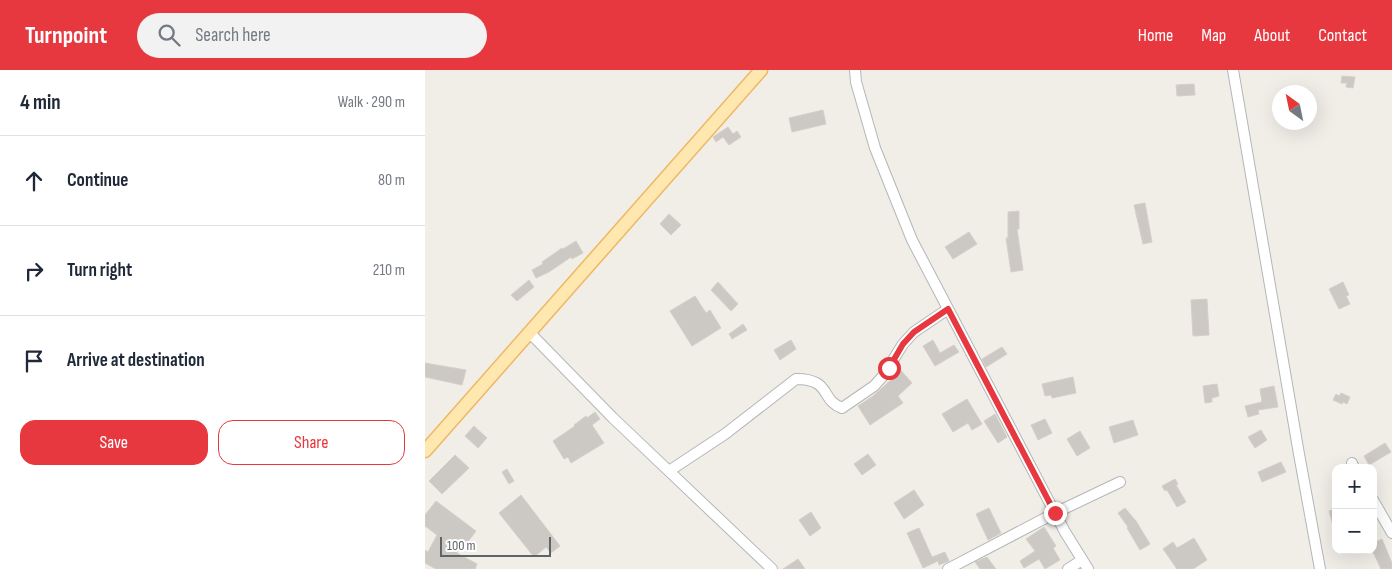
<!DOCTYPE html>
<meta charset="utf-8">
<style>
body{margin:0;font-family:"Sofia Sans Condensed",sans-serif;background:#f2f2f3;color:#1f2937}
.controls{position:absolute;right:15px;bottom:15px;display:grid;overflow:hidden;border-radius:10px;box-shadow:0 5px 20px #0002}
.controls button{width:45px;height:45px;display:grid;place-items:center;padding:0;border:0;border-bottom:1px solid #e0e1e3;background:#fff;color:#1f2937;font:25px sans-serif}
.compass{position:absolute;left:847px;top:15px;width:45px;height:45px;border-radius:50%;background:#fff;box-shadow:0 5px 20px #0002;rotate:327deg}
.scale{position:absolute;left:15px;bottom:12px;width:111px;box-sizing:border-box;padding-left:5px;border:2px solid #5f6468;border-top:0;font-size:14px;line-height:18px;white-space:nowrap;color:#5f6468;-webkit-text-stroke:4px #fff;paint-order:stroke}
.stop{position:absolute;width:15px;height:15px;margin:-11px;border:4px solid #e7383f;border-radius:50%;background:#fff}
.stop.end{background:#e7383f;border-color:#fff;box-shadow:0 1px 5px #0008}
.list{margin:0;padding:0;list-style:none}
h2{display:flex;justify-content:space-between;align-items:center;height:65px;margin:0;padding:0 20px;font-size:21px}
h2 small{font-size:16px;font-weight:400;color:#747a83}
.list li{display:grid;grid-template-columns:32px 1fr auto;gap:15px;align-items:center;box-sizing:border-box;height:90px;padding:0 20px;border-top:1px solid #e0e1e3}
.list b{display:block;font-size:19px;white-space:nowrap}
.list em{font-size:16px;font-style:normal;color:#747a83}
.actions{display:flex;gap:10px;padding:15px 20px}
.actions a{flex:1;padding:11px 0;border:1px solid #e7383f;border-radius:15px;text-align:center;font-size:18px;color:#e7383f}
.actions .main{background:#e7383f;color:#fff}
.icon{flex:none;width:28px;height:28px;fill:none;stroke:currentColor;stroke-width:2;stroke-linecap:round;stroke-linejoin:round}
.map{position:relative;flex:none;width:967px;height:499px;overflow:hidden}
header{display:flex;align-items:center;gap:30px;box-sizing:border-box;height:70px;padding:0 25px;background:#e7383f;color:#fff}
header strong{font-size:24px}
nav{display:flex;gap:28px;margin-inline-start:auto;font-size:18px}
.search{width:350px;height:45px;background:#f2f2f3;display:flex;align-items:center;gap:12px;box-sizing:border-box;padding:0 18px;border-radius:28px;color:#747a83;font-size:19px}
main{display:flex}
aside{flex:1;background:#fff}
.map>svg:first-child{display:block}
.building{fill:#ccc9c5;stroke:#d6cfc6}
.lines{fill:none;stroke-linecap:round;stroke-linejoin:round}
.minor-casing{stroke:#b3b6ba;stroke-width:12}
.major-casing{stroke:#efb762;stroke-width:15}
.minor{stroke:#fff;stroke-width:10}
.major{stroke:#fee8b0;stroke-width:12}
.route{stroke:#e7383f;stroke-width:6}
</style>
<header>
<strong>Turnpoint</strong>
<div class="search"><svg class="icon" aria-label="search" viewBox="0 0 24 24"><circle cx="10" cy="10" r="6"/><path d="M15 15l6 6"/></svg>Search here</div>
<nav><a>Home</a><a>Map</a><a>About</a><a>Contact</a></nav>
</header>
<main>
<aside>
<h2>4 min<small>Walk · 290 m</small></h2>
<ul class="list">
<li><svg class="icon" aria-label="ahead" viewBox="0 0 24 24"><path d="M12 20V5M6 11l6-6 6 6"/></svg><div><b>Continue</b></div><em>80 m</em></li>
<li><svg class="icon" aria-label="right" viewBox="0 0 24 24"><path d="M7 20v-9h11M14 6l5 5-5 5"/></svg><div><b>Turn right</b></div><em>210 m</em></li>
<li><svg class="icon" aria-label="arrive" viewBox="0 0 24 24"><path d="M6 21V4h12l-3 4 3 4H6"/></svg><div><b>Arrive at destination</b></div></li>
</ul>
<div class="actions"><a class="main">Save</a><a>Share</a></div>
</aside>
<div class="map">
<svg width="967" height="499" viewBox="0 0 967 499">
<rect width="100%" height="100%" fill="#f1eee8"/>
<!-- building -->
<path class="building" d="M917,6L930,7L928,18L921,17L922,13H916Z
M769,14L770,25L752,26L751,15Z
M398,40L401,54L367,62L364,48Z
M303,57L308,64L312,61L316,67L304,75L298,67L291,72L288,67Z
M720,133L727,172L718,174L709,135Z
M594,141V159H592L598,200L586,202L581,168H583V142Z
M244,144L256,155L246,165L235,154Z
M544,162L552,174L528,189L520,177Z
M151,171L158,183L147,189L146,187L124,202L111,208L107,200L118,194L117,192L137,178L138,179Z
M104,210L109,217L92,231L86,225Z
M293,212L313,234L306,241L286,220Z
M918,212L924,225L921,226L925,234L914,239L904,219Z
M270,226L281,243L285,240L296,258L267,276L245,241Z
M782,229L784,265L768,266L766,230Z
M318,254L322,260L307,269L304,264Z
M366,270L371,279L355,290L349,280Z
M508,270L515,283L529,275L534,282L510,296L498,276Z
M577,277L582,284L561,297L557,289Z
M0,293L41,300L37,315L0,307Z
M472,296L487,313L473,326L478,333L445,355L433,336L448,326L468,308L466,306Z
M648,307L651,323L627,328L626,325L620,326L617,314Z
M792,314L794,326L787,328V332L780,333L778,316Z
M849,316L853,337L833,340L834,344L823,347L820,336L837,332L835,319Z
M916,323L925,327L922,334L918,332L917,334L908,330L911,324L914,326Z
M542,329L557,354L547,360L543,353L528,362L517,344Z
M170,342L175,349L167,355L179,373L146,393L143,387L139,389L128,371L150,356L149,355L161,346L162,348Z
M570,344L582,367L573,373L559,351Z
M620,349L627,363L613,370L606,355Z
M708,350L713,365L689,373L684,357Z
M49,356L62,368L53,378L40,366Z
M836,360L842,370L830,378L823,367Z
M655,361L665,378L652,386L642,369Z
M960,373L966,382L944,395L939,386Z
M443,384L451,395L437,405L429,394Z
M30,385L44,398L17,424L4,411Z
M856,392L861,402L837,412L833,402Z
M82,399L89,411L84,414L77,402Z
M750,409L753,414L751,415L761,432L752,437L742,420L740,421L737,416Z
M489,420L499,435L479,449L469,433Z
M96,425L135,476L126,483L121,477L109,487L74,443Z
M11,431L51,461L42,473L39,471L32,483L52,494L50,499H11L0,493V480L3,482L12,465L0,456V445Z
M564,438L576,463L563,470L551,444Z
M700,438L711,451L725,474L715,480L702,458L703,457L693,443Z
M911,438V459H909L904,441Z
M386,442L396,458L385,466L374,450Z
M619,457L631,476L628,478L635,490L620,499L614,489L599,498L595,491L610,481L601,469Z
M494,458L507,487L520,482L524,491L514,495L513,491L498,498L482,463Z
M769,468L782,490L768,499H752L738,479L748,472L752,478Z
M957,469L967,493V499H956L948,482V473Z
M562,487L571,499H555L550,492Z
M373,489L380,499H358Z"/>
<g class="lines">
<!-- minor casing -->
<g class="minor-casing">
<path id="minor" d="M430,0L431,12L450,78L487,170L640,462L663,499
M808,0L874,384L895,499
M105,263L188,348L347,499
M927,393L929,398
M244,401L300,364L371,309C407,309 395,330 417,338L449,316L458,306L478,274L489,262L523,239
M948,430L967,463
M523,499L630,443L695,412
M643,499L657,490"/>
</g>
<!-- major casing -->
<g class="major-casing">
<path id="major" d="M0,381L336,0"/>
</g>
<!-- minor -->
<use href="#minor" class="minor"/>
<!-- major -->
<use href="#major" class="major"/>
</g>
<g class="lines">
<!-- route -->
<path class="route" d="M464,298L478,274L489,262L523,239L630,443"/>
</g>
</svg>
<div class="controls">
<button>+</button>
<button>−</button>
</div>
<svg class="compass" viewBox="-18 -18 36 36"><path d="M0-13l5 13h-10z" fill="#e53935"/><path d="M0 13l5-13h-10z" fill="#747a83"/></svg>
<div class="scale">100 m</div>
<div class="stop" style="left:464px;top:298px"></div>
<div class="stop end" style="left:630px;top:443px"></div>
</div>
</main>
